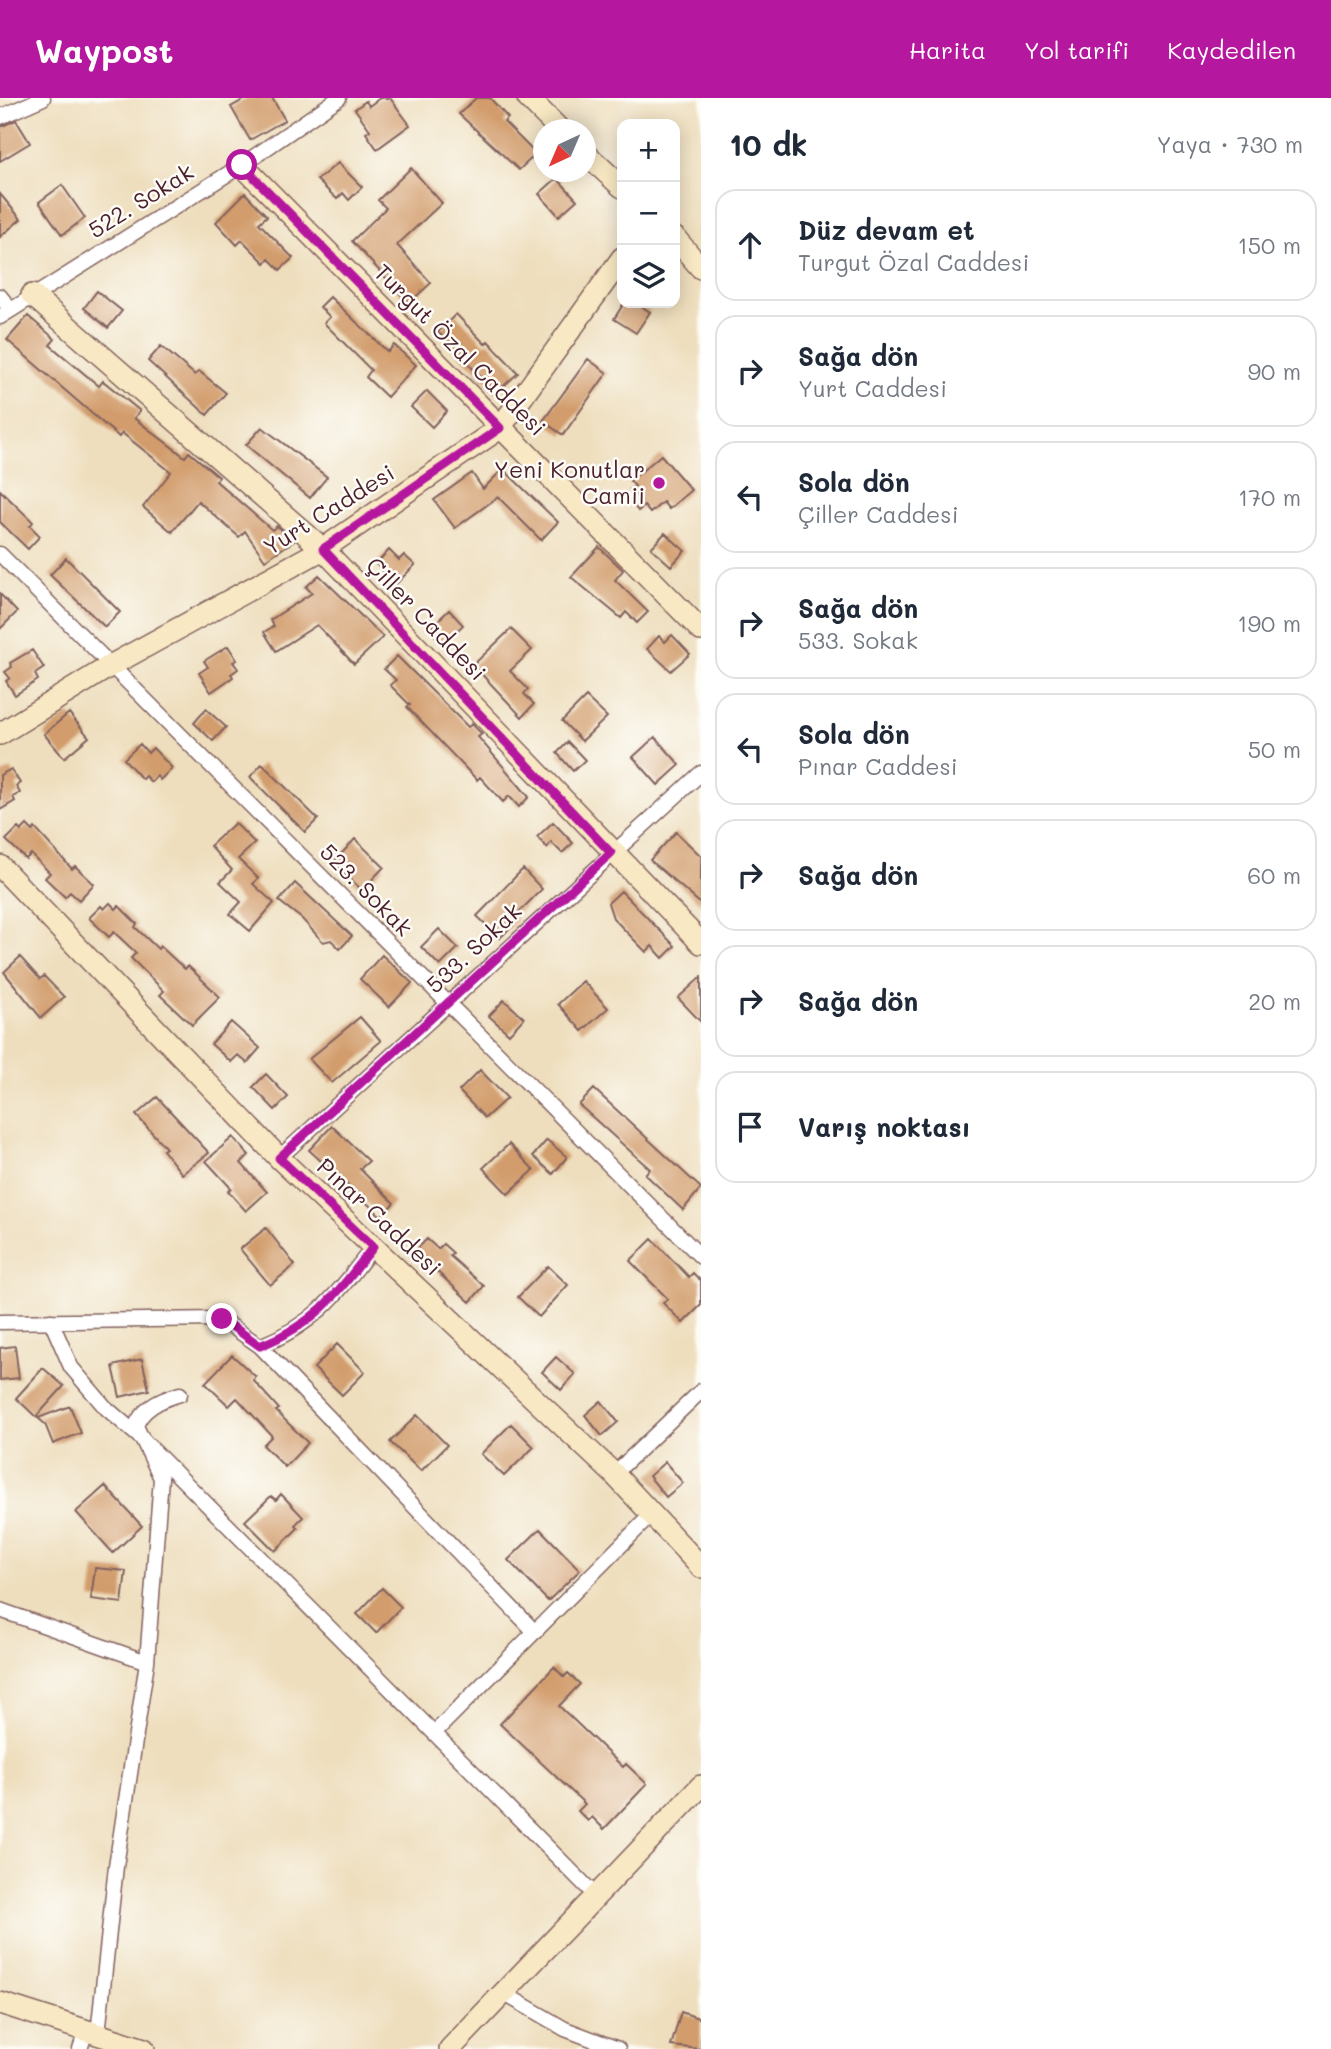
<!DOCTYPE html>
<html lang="tr">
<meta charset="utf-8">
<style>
body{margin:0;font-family:Mali,sans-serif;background:#f6f6f7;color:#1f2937}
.controls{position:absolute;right:21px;top:21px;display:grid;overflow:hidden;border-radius:14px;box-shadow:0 4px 18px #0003}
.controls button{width:63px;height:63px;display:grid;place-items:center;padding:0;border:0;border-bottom:2px solid #e0e1e3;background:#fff;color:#1f2937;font:35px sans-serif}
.compass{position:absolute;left:533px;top:21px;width:63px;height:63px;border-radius:50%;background:#fff;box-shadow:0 4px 18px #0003;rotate:224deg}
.stop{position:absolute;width:21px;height:21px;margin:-16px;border:5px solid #b5179e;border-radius:50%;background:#fff}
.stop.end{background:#b5179e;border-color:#fff;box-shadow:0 2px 7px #0008}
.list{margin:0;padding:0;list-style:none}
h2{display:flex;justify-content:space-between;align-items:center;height:91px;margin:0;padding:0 28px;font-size:30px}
h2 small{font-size:23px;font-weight:400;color:#747a83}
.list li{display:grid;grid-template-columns:46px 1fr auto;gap:21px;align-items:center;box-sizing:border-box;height:112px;margin:0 14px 14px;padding:0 14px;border:2px solid #e0e1e3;border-radius:21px}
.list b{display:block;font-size:26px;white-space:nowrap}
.list p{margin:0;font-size:23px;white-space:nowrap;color:#747a83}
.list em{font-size:23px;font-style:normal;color:#747a83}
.icon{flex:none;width:38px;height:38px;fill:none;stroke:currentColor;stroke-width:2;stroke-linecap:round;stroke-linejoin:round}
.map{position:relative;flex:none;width:701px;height:1951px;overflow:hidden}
header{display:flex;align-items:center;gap:42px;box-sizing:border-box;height:98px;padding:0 35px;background:#b5179e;color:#fff}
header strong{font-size:33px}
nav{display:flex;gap:38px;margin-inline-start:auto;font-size:24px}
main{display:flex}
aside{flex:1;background:#fff}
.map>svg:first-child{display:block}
.building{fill:#d29c6c}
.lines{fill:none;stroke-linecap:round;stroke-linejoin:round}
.street-casing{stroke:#83625e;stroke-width:17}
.secondary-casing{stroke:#83625e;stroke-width:24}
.street{stroke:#fff;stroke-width:14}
.secondary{stroke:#f8e8c3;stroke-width:21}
.route{stroke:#b5179e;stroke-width:9}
.poi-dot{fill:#b5179e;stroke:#fdfcf7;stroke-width:2.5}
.labels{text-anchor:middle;stroke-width:5;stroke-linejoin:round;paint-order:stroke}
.street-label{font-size:23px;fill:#4a1f2b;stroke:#fdfcf7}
.poi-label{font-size:23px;fill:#4a1f2b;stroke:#fdfcf7;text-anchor:end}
</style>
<header>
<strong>Waypost</strong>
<nav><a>Harita</a><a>Yol tarifi</a><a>Kaydedilen</a></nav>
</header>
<main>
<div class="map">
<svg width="701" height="1951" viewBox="0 0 701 1951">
<rect width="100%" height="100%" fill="#fdfcf7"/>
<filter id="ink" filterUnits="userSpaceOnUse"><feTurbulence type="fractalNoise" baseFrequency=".0143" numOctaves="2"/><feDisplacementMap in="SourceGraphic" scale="14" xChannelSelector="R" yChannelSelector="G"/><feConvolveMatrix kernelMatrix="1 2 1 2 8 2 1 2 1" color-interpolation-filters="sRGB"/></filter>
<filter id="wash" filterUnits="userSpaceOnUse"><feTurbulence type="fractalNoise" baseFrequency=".00686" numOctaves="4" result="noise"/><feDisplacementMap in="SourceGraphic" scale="28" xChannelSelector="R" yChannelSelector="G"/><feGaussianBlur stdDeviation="1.57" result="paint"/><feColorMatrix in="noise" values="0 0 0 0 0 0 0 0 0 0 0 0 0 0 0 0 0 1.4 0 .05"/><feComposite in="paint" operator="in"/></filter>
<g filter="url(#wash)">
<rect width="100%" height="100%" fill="#eedebd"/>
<g id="blocks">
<!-- building -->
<path class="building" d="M247,0H272L285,22L250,42L231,9Z
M380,0H390L410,27L377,51L366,35L370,32L355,11L366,3L369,8Z
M476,0H490L508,20L504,24L536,56L519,72L459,16Z
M16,22L30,45L0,63V29Z
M338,65L362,89L349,102L343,95L337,101L317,82Z
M411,70L442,105L397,147L431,185L409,205L352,143L386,110L378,102Z
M557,80L577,102L559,118L539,96Z
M62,87L85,120L62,137L39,104Z
M245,95L267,118L259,125L293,160L280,172L269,161L265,165L242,142L237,147L216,124Z
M0,96L21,121L0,139Z
M97,193L122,213L108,230L84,210Z
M330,199L388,254L394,247L416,267L387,299L366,279L371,272L324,225L330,219L320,209Z
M624,205H636L650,214L636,235L614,221Z
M456,216L485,246L488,243L518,275L496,295L438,234Z
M28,218L55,241L50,247L99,288L103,283L140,313L134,320L185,359L189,354L219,379L216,383L272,432L277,428L294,443L265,462L245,433L239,439L198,403L172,434L143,409L171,374L122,335L119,339L7,242Z
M161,248L195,277L199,273L226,295L207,317L148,263Z
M588,261L607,275L563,337L543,323Z
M427,293L447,313L432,329L411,309Z
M262,329L327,379L310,400L246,347Z
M661,357L691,392L669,411L663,404L650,415L644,408L638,413L630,403L636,398L630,391L635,388L630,383Z
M503,371L558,424L541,442L498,399L455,430L434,402L472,375L483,391Z
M0,392L33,424L30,428L40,438L28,451L0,424Z
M665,435L685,453L671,468L651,450Z
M599,449L623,472L615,482L648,514L637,525L626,514L621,520L571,479Z
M389,452L399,462L404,457L415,467L396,486L376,466Z
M66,460L120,514L105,529L50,477Z
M319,477L383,539L354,566L317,527L276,553L264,534L274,528L270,522L312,495L306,489Z
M0,496L17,514L0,531Z
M449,512L463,527L443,546L429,531Z
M511,531L532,552L510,573L528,591L524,596L534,606L522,619L473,567Z
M672,537L690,556L671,573L647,551L659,538L665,544Z
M228,548L237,562L233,564L238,571L231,576L233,579L211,594L199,575L208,569L204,563Z
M32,552L44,570L35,576L38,582L15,597L6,583L10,580L5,574L12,569L10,565Z
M397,558L468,629L472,626L482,636L478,639L529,699L519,709L509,698L503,704L480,679L477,682L407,609L410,607L390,587L396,582L384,571Z
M586,599L607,619L582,643L562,623Z
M206,611L226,629L213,643L194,625Z
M69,615L89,639L64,660L44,636Z
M655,639L680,667L658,687L633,659Z
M568,644L585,662L573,673L557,655Z
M140,646L148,655L153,650L172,670L160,682L157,678L151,684L145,678L142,681L124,661Z
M262,666L318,721L305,734L250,679Z
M11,671L20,685L16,688L20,695L13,699L15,703L0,712V677Z
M553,724L573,745L562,755L551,744L547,750L537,739Z
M235,725L255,745L238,761L258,780L253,786L274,805L250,833L230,816L241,804L220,784L232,772L210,748Z
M27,727L33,733L35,730L72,771L75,768L94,786L79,802L70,794L65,799L45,780L50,775L31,756L26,761L6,742L18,730L21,733Z
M676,734L701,758V806L650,762Z
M355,741L384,769L362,792L333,765Z
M523,771L542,791L514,819L517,822L500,840L477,818Z
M295,785L352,838L340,851L331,842L323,844L302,821L279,803Z
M621,793L675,848L663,860L652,848L646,854L613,820L608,805Z
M110,805L116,811L119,808L137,826L135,829L158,851L160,848L185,871L188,868L220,899L192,927L160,897L164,893L131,860L136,855L114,834L109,839L89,820L101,808L104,811Z
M439,831L458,850L440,868L421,849Z
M382,857L412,885L389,909L360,881Z
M20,859L40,881L44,878L64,899L41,920L4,874Z
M701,879V924L678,900Z
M583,883L608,910L582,933L558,906Z
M504,902L524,920L509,936L489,918Z
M360,919L381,943L332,985L309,961Z
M231,924L260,950L247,965L238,957L231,964L211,946Z
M480,972L507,1000L485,1020L459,993Z
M266,976L288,999L275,1012L253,989Z
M594,991L701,1090L683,1112L645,1076L650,1071L579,1007Z
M157,999L209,1055L182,1076L163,1052L166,1050L136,1017Z
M332,1028L369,1063L360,1071L394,1105L381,1118L309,1052Z
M233,1039L249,1057L241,1065L267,1094L246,1113L228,1093L231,1090L206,1063Z
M547,1042L567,1059L553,1076L533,1058Z
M509,1046L534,1072L508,1096L483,1070Z
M266,1130L295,1167L270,1187L240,1151Z
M427,1141L438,1151L443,1146L453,1155L450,1158L484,1188L470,1204L415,1153Z
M652,1141L689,1179L693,1175L701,1183V1207L683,1225L663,1205L668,1201L630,1163Z
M548,1168L568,1187L539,1219L518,1199Z
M337,1246L365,1274L342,1297L314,1270Z
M15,1248L19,1280L0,1282V1250Z
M232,1257L256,1279L253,1282L279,1311L276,1313L308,1345L285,1369L263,1347L272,1338L237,1300L229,1308L205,1285Z
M556,1259L575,1276L561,1292L542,1274Z
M142,1261L149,1292L120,1299L113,1268Z
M43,1270L64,1288L36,1319L16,1300Z
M601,1303L618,1324L602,1338L585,1317Z
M70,1308L81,1335L53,1346L45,1326L38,1320Z
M417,1317L447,1347L421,1373L390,1344Z
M511,1326L534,1349L504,1378L481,1356Z
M665,1364L683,1385L666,1399L649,1378Z
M105,1388L142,1428L113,1455L76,1414Z
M281,1396L303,1419L295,1427L298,1430L275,1453L245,1423L271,1398L276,1402Z
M540,1431L580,1472L548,1503L508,1462Z
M95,1470L126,1473L122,1505L91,1501Z
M382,1490L401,1509L376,1535L357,1516Z
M554,1569L564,1579L568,1575L580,1586L559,1608L623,1669L626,1666L647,1686L604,1731L592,1719L588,1723L578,1713L585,1706L500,1626Z
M681,1914L701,1921V1951L671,1948Z"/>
</g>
</g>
<g filter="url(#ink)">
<use href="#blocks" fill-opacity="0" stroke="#83625e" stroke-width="2"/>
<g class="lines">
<!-- street casing -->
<g class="street-casing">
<path id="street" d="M0,19L43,0
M0,198L11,212
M0,219L242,67L339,0
M0,456L701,1159
M279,1060L701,675
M51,1223L71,1269L105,1309L142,1341L596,1798
M0,1224L221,1221L260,1248L535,1534
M260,1248C317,1225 337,1196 373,1149
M614,1376L701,1293
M0,1512L147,1564
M434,1635L652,1416
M503,1895L565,1931L618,1951
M98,1936L116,1768L147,1564L161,1380L136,1328C142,1310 162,1301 180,1296
M80,1951L86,1933"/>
</g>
<!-- secondary casing -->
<g class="secondary-casing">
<path id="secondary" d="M528,0L560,32
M586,56L622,89
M242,67L701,532
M675,140L701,170
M32,197L323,451L701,845
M0,636L110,568L323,451L500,330L622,160
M0,768L279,1060L614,1376L701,1469
M0,1905L144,1951
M450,1951L701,1688"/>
</g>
<!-- street -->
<use href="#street" class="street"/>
<!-- secondary -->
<use href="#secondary" class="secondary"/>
</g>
</g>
<g class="lines" filter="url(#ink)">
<!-- route -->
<path class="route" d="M222,1221L260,1248C317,1225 337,1196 373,1149L279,1060L611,755L323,451L500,330L242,67"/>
</g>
<!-- markers -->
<circle class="poi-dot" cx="659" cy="385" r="7"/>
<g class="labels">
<!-- street labels -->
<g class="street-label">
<text transform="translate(141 103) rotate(-32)" y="8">522. Sokak</text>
<text transform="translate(460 252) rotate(45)" y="8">Turgut Özal Caddesi</text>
<text transform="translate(329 412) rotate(-32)" y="8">Yurt Caddesi</text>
<text transform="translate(426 521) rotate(46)" y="8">Çiller Caddesi</text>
<text transform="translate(366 792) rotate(45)" y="8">523. Sokak</text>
<text transform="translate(474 850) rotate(-43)" y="8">533. Sokak</text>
<text transform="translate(379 1119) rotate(43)" y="8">Pınar Caddesi</text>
</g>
<!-- poi labels -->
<g class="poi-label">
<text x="645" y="380">Yeni Konutlar<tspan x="645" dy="26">Camii</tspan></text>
</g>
</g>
</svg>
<div class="controls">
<button>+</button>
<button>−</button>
<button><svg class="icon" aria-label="layers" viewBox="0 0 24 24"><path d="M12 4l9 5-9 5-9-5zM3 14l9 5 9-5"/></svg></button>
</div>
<svg class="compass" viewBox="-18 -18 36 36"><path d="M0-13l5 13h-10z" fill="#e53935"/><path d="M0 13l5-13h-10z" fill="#747a83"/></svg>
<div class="stop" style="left:242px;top:67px"></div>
<div class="stop end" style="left:222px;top:1221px"></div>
</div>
<aside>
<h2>10 dk<small>Yaya · 730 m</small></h2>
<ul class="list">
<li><svg class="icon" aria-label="ahead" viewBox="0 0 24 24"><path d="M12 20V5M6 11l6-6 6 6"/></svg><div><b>Düz devam et</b><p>Turgut Özal Caddesi</p></div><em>150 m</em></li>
<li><svg class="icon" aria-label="right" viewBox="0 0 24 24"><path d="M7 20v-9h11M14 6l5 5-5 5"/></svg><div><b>Sağa dön</b><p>Yurt Caddesi</p></div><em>90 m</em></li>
<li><svg class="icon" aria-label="left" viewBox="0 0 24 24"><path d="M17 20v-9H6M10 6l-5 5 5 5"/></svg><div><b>Sola dön</b><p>Çiller Caddesi</p></div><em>170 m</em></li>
<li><svg class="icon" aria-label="right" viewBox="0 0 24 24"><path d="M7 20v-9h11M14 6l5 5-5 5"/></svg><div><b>Sağa dön</b><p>533. Sokak</p></div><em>190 m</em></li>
<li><svg class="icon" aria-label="left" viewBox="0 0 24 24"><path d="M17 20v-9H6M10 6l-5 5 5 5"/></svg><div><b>Sola dön</b><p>Pınar Caddesi</p></div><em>50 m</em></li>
<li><svg class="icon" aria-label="right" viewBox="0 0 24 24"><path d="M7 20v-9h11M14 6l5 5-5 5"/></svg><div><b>Sağa dön</b></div><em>60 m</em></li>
<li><svg class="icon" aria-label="right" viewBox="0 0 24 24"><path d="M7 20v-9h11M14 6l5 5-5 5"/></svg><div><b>Sağa dön</b></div><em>20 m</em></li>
<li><svg class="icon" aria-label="arrive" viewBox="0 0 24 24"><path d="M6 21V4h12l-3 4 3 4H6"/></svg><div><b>Varış noktası</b></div></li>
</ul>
</aside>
</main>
